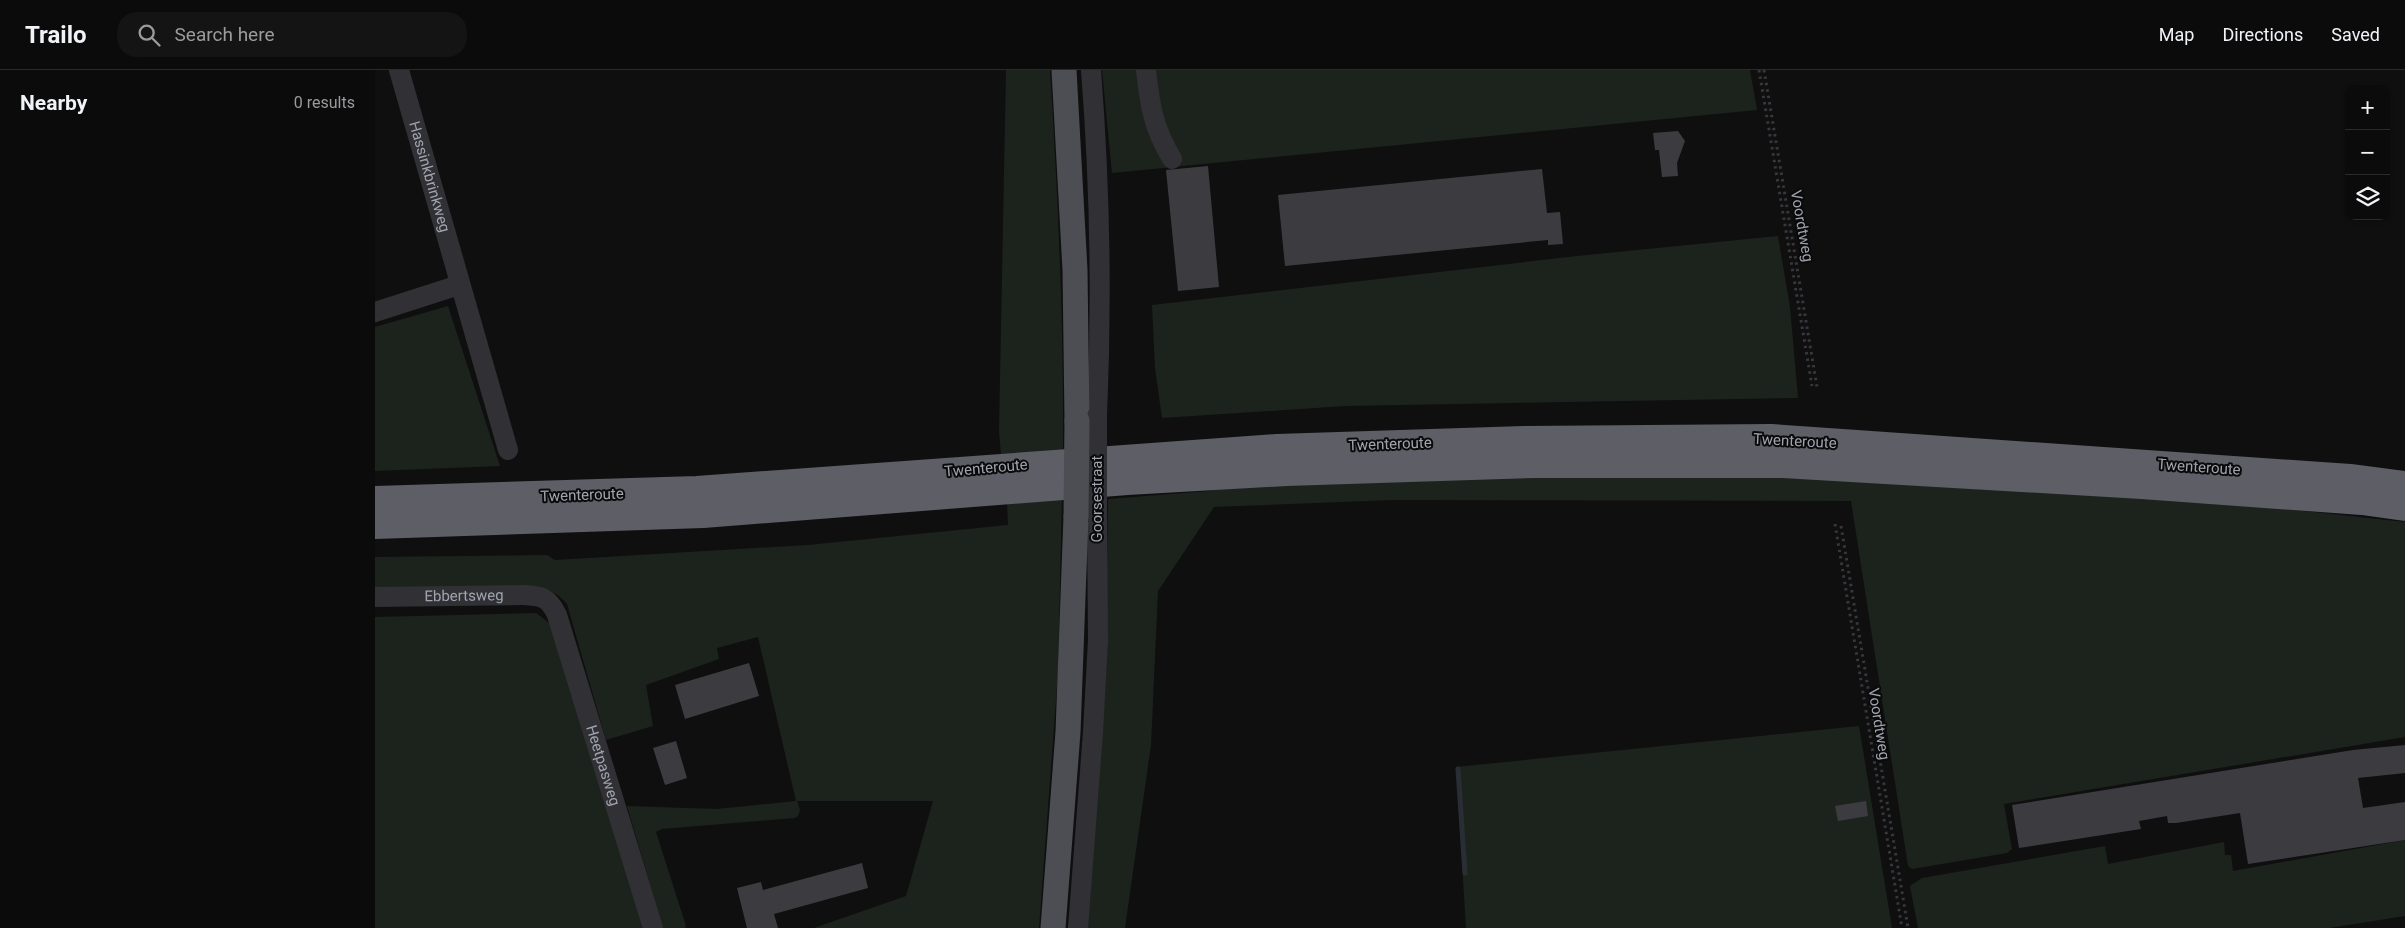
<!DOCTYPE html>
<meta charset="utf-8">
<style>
body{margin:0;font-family:Roboto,sans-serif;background:#141415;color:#f1f3f6}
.controls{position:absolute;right:15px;top:15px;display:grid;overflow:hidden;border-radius:10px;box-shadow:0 1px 4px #0004}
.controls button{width:45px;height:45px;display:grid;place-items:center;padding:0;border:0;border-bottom:1px solid #2b2b2d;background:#0b0b0c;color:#f1f3f6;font:25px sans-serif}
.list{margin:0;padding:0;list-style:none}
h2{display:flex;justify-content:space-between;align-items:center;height:65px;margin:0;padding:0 20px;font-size:21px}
h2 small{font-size:16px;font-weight:400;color:#9a9b9d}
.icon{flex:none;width:28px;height:28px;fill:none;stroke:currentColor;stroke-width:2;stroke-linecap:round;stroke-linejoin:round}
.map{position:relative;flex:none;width:2030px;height:858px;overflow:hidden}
header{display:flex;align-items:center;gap:30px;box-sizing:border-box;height:70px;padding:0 25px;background:#0b0b0c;border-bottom:1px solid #2b2b2d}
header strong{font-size:24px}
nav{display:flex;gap:28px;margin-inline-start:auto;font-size:18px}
.search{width:350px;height:45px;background:#141415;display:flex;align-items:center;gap:12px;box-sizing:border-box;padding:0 18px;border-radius:20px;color:#9a9b9d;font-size:19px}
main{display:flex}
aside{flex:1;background:#0b0b0c}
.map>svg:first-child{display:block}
.green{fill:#1c231d}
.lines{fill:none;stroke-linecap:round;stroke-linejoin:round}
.stream{stroke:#292e35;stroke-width:5}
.building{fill:#3c3c40}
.path{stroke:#37373c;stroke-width:3;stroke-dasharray:2.5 4;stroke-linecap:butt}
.minor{stroke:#313135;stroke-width:20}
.major{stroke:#4d4d54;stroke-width:25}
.highway{stroke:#5d5e66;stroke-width:28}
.minor-bridge{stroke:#313135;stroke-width:20}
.major-bridge{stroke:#4d4d54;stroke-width:25}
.labels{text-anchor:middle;stroke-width:4;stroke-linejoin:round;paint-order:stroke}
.street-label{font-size:15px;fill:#a1a4b0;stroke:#0a0a0b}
</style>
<header>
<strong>Trailo</strong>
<div class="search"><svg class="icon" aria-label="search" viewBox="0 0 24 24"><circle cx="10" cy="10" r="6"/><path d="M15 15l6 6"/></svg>Search here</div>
<nav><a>Map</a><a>Directions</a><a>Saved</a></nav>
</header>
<main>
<aside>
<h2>Nearby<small>0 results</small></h2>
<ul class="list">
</ul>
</aside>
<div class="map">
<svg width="2030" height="858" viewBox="0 0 2030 858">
<rect width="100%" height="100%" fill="#0f0f10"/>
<!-- green -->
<path class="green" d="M631,0H675C683,128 689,255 688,383L626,385L624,361Z
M727,0H1375L1382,40L737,103Z
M1403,166L1415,237L1423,328L971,336L787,348L780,298L777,235L1202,186Z
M73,236L125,396L0,401V257Z
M1037,407H1447L1866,434L2030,452V667L1629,734L1637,779L1632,783L1537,799L1533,796L1476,431L1017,430L839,437L783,521L776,675L750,858H711L732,500L733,429L834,421L880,414Z
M687,426L683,603L664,858H439L531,826L558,731H422L425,740L423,746L420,748L287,759L281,762L311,856L310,858H288L252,736L342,739L421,731L383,567L342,578L344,589L271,615L278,656L231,670L192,534C182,522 173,519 158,516L0,519V487L172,485L180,490L433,475L633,455L632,431Z
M161,543L177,555L268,858H0V547Z
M1484,656L1517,858H1091L1081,697Z
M2030,770V846L1954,858H1543L1535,816L1547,808L1730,776L1733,794L1849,772L1850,785H1856L1858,801Z"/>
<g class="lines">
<!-- stream -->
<path class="stream" d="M1083,699L1090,803"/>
</g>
<!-- building -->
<path class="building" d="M1303,61L1310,71L1302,93L1303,106L1287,107L1284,80H1280L1278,63Z
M833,96L844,217L803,221L791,100Z
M1167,99L1172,143L1185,142L1188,174L1173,175V170L910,196L903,125Z
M374,593L384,626L310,649L300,615Z
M301,671L312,708L290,715L278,678Z
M2030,675V703L1983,708L1988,738L2030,732V770L1873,794L1865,743L1801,753H1793L1792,746L1764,751L1766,759L1644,778L1637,735L1978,680Z
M1491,731L1493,746L1463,751L1460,736Z
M487,793L493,818L399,844L403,858H372L362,818L386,812L388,820Z"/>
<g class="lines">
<!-- path -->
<path class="path" d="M1384,0L1437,316
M1389,0L1442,317
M1460,454L1527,858
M1466,456L1533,858"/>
<!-- minor -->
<g class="minor">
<path id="s1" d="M24,0L133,380"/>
<path d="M716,0C725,115 727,231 722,346"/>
<path d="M771,0C775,36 778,57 797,89"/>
<path d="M0,242L84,215"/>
<path id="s2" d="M0,527L147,525C166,526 173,526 182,545L278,858"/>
<path d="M703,858L718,662L723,570L722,447"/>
</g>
<!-- major -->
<path class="major" d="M689,0L700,200L702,351
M678,858L693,662L701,446"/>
<!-- highway -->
<path class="highway" d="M0,430L322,420L902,378L1149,370L1396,368L1975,408L2030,415
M0,455L328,444L752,411L911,402L1159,394H1408L1767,415L1987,431L2030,437"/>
<!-- minor-bridge -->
<path class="minor-bridge" d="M722,447V346"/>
<!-- major-bridge -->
<path class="major-bridge" d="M701,446L702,351"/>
</g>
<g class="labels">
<!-- street labels -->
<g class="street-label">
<text dy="5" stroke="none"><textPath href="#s1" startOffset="111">Hassinkbrinkweg</textPath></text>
<text transform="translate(1427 156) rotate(80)" y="5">Voordtweg</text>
<text transform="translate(1420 371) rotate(3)" y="5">Twenteroute</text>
<text transform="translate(1015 374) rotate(-2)" y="5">Twenteroute</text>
<text transform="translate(1824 397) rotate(4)" y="5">Twenteroute</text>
<text transform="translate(611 398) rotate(-5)" y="5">Twenteroute</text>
<text transform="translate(207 425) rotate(-2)" y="5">Twenteroute</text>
<text transform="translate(722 429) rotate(-90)" y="5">Goorsestraat</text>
<text dy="5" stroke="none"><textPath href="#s2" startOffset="89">Ebbertsweg</textPath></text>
<text transform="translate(1504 654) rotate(81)" y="5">Voordtweg</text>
<text dy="5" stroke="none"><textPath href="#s2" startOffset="348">Heetpasweg</textPath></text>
</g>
</g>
</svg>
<div class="controls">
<button>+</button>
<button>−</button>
<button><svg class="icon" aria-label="layers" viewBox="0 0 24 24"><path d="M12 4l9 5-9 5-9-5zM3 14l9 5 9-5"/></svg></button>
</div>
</div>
</main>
